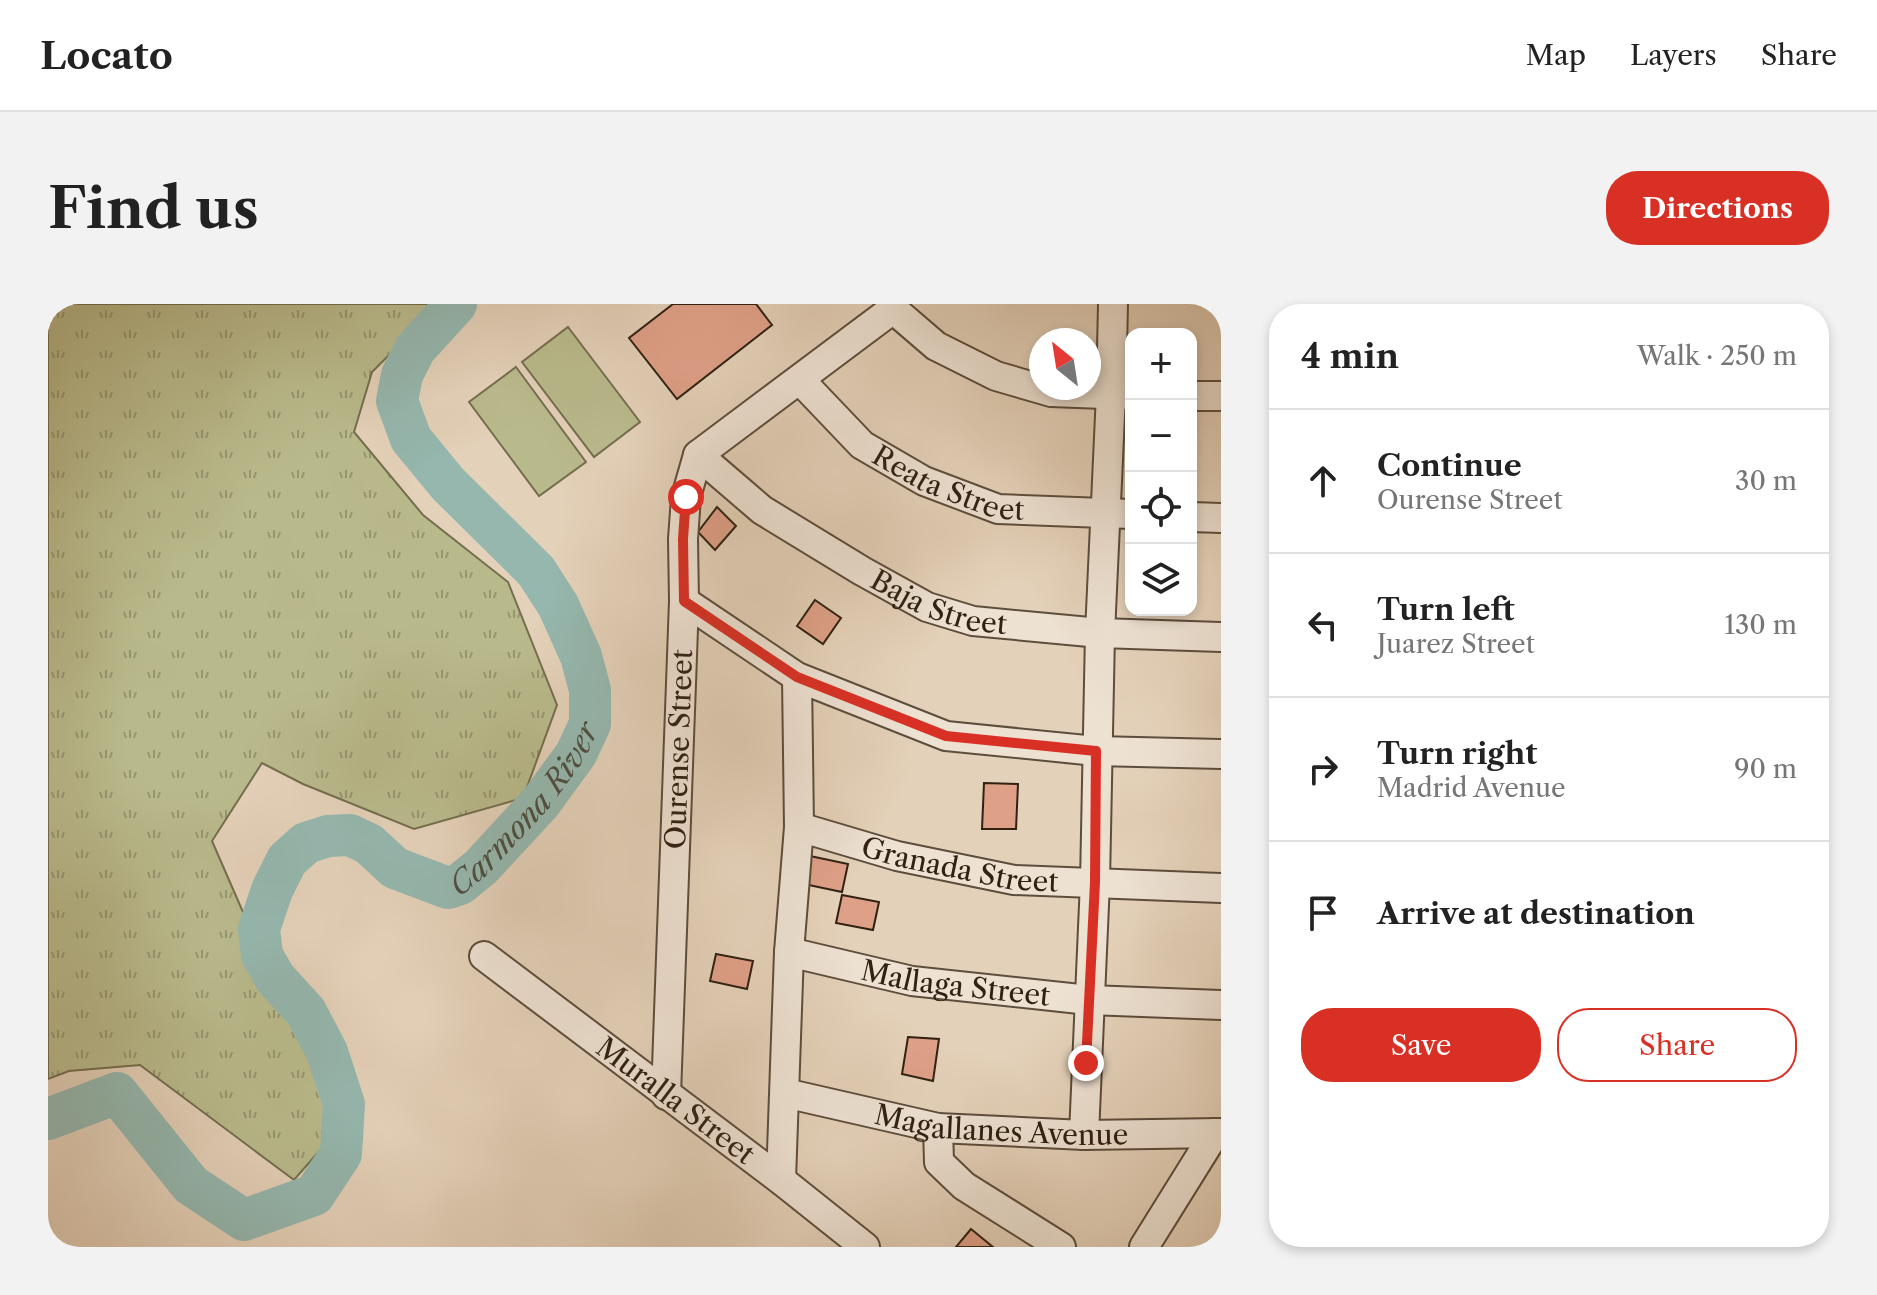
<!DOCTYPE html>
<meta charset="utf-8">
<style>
body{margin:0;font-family:"Libre Caslon Text",serif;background:#f2f2f2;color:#222}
.controls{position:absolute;right:24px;top:24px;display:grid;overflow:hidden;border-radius:16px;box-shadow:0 4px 12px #0003}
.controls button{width:72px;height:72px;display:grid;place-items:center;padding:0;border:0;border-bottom:2px solid #e0e0e0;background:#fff;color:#222;font:40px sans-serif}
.compass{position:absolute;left:981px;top:24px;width:72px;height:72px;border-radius:50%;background:#fff;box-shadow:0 4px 12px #0003;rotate:330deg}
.stop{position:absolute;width:24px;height:24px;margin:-18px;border:6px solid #d93025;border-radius:50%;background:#fff}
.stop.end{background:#d93025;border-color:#fff;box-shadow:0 2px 8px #0008}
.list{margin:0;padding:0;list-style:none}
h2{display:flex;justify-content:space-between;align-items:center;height:104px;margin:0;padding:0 32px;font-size:34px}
h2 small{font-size:26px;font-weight:400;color:#767676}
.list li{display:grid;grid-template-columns:52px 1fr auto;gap:24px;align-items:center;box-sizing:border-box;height:144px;padding:0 32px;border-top:2px solid #e0e0e0}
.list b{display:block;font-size:30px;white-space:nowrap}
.list p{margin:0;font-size:26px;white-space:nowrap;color:#767676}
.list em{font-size:26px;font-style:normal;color:#767676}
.actions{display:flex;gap:16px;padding:24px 32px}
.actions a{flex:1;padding:18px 0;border:2px solid #d93025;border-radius:32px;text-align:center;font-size:28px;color:#d93025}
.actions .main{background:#d93025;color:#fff}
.icon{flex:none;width:44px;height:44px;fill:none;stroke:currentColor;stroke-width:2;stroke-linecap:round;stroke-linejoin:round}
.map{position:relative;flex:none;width:1173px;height:943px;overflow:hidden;border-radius:32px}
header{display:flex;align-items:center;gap:48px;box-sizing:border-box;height:112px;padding:0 40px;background:#fff;border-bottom:2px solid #e0e0e0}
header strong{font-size:38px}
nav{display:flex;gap:44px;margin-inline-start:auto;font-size:28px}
.intro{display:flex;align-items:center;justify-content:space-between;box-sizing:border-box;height:192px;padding:0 48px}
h1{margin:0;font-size:56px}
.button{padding:20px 36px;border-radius:32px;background:#d93025;color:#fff;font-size:28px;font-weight:700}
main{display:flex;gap:48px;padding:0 48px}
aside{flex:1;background:#fff;border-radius:32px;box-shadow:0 4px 12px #0003}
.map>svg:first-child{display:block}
.grass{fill:url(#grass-tufts);stroke:#746e4f;stroke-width:2}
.garden{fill:#b9ba8c;stroke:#746e4f;stroke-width:2}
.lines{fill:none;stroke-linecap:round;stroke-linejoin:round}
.river{stroke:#95b7ae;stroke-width:42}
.building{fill:#dfa088;stroke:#302112;stroke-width:2}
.minor-casing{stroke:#5d4d3c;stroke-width:32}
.minor{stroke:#ede1d2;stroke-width:28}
.route{stroke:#d93025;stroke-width:10}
.labels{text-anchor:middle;stroke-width:8;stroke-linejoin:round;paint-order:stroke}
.street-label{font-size:28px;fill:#302112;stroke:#ede1d2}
.water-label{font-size:30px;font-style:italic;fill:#4e4e41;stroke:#ede1d2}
</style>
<header>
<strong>Locato</strong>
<nav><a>Map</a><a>Layers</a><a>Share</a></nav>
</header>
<div class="intro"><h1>Find us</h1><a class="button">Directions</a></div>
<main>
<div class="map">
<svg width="1173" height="943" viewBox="0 0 1173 943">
<defs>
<pattern id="grass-tufts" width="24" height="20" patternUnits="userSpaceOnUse" patternTransform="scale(2)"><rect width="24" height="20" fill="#b9ba8c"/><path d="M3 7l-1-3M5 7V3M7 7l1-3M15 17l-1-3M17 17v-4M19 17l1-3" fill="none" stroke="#979771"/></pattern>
</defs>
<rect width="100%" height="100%" fill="#e4d1b9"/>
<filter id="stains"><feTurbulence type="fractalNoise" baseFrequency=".0025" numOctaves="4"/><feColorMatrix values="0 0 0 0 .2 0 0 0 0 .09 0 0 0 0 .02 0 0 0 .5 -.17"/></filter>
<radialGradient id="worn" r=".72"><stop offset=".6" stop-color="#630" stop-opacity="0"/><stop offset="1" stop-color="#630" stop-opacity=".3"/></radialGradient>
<!-- grass -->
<path class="grass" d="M0,0H392L324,68L306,128L375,211L460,278L509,401L475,494L366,525L255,480L214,459L164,537L198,615L248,702L272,773L295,820L246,876L92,761L21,767L0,775Z"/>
<!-- garden -->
<path class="garden" d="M520,23L592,118L546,153L474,58Z
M468,63L538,158L491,192L421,98Z"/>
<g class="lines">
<!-- river -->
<path class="river" id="s1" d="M0,815L69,789L143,881L196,916L266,891L293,850L296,800L279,748L258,708L227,674L214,651L211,625L224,586L239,556L258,539L280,532L302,531L321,540L347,564L400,584L412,580L433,563L493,498L528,450L542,420V386L533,352L510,301L488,267L400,180L363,135L349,97L354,71L367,45L408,0"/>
</g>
<!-- building -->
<path class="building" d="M625,0H708L724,21L629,95L581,34Z
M669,203L688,222L667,246L650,228Z
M767,296L793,314L775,340L749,322Z
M936,479L970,480L968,525H934Z
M762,552L800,560L794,588L756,580Z
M794,591L831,598L825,626L788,619Z
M668,650L705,657L699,685L662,677Z
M860,733L891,735L885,777L854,770Z
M923,925L945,943H908Z"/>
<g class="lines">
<!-- minor casing -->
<g class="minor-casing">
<g id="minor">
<path d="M842,0L845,5L888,42L948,72L1003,88L1083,91"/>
<path id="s2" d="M752,76L814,141L876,177L950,205L1083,210"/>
<path d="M1143,92H1173"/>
<path id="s3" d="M650,151L714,206L814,267L879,303L925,317L1052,329L1173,333"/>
<path d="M1143,213L1173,214"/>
<path d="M636,297L749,373L898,432L1048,447L1173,450"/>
<path id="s4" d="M751,523L849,552L966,576L1173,584"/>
<path id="s5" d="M741,648L864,677L1041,696L1173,701"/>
<path id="s6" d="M436,652L733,876L817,943"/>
<path id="s7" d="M737,789L890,824L1036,831L1173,829"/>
<path id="s8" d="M618,791L636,297L635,235L638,193L650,151L845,5"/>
<path d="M890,824L891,858L916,882L1013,943"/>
<path d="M1036,831L1047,578L1052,329L1063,90L1065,0"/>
<path d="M733,876L741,648L751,523L749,373"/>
<path d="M1096,943L1167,829"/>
</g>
</g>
<!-- minor -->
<use href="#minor" class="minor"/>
</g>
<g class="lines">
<!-- route -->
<path class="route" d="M638,193L635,235L636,297L749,373L898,432L1048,447L1047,578L1038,759"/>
</g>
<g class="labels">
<!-- street labels -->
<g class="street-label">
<text dy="10" stroke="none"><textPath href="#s2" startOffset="186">Reata Street</textPath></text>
<text dy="10" stroke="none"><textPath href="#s3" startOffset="286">Baja Street</textPath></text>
<text dy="10" stroke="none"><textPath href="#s8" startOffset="346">Ourense Street</textPath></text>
<text dy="10" stroke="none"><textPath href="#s4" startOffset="166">Granada Street</textPath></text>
<text dy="10" stroke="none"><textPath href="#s5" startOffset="170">Mallaga Street</textPath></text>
<text dy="10" stroke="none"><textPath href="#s6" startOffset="240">Muralla Street</textPath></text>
<text dy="10" stroke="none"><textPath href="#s7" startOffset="220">Magallanes Avenue</textPath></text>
</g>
<!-- water labels -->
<g class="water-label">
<text dy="10" stroke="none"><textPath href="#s1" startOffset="998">Carmona River</textPath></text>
</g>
</g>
<rect width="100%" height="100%" filter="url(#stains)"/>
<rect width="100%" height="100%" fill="url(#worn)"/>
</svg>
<div class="controls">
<button>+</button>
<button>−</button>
<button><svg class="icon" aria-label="locate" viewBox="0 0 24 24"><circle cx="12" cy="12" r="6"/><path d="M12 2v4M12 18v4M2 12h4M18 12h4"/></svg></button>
<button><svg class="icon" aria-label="layers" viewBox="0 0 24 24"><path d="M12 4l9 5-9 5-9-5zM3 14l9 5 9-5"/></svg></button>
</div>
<svg class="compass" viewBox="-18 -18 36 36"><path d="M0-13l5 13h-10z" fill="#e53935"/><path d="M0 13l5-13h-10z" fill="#767676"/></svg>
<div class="stop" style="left:638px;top:193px"></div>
<div class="stop end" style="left:1038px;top:759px"></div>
</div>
<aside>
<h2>4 min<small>Walk · 250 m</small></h2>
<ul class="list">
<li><svg class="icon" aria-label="ahead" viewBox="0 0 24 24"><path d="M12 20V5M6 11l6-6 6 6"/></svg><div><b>Continue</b><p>Ourense Street</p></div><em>30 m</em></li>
<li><svg class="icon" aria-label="left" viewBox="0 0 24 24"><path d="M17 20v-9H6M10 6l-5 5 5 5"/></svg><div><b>Turn left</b><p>Juarez Street</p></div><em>130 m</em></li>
<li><svg class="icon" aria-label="right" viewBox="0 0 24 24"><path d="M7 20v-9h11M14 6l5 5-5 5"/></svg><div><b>Turn right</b><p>Madrid Avenue</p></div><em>90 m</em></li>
<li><svg class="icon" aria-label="arrive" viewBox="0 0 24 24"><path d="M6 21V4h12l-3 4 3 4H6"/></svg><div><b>Arrive at destination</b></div></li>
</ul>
<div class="actions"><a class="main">Save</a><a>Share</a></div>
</aside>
</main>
